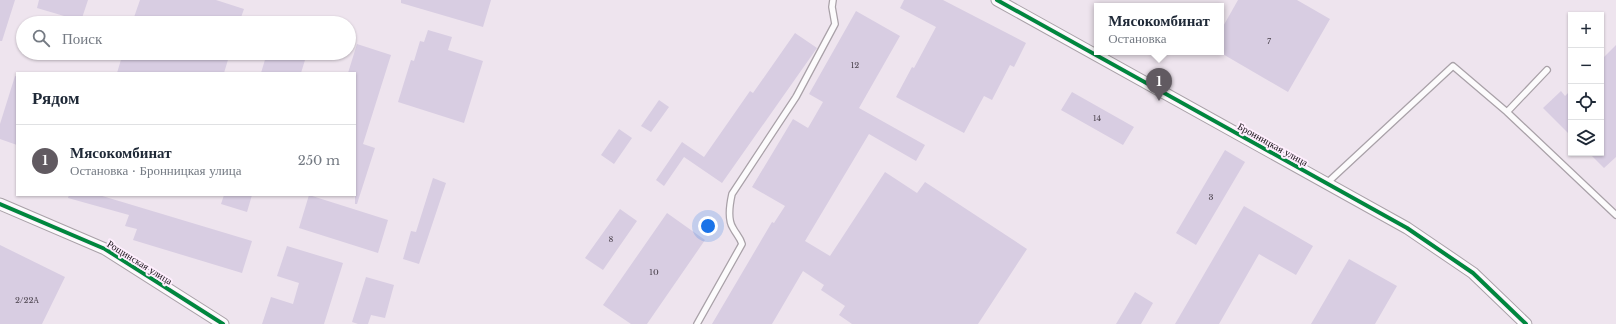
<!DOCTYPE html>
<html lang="ru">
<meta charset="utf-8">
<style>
body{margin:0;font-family:"Libre Baskerville",serif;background:#f6f6f7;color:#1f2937}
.controls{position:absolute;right:12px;top:12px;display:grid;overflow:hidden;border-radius:0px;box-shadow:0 1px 3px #0004}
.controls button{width:36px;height:36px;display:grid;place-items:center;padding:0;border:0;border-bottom:1px solid #e0e1e3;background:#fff;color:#1f2937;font:20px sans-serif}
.you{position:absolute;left:708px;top:226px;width:14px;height:14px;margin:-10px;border:3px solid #fff;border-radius:50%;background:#1a73e8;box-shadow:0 0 0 6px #1a73e833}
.badge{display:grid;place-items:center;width:26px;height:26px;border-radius:50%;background:#615a61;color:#fff;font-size:13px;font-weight:700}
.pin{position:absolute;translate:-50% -33px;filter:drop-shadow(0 1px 2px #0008)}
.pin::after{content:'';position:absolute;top:21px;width:14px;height:12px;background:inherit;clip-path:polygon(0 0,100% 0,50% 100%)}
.popup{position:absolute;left:1094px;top:3px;width:130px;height:52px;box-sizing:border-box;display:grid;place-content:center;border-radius:0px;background:#fff;filter:drop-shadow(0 1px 3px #0005);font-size:13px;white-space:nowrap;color:#747a83}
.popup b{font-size:15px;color:#1f2937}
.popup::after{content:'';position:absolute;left:50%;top:100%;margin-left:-8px;border:8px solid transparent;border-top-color:#fff}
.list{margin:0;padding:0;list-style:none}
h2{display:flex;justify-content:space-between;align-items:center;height:52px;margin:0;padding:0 16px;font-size:17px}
h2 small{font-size:13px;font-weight:400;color:#747a83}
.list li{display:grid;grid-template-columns:26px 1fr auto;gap:12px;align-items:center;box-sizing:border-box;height:72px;padding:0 16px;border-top:1px solid #e0e1e3}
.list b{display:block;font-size:15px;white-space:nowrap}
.list p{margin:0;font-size:13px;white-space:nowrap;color:#747a83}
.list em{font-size:13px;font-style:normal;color:#747a83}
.icon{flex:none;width:22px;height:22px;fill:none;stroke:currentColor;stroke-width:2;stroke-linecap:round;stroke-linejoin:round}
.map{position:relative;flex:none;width:1616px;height:324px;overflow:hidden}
.search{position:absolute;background:#fff;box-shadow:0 1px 3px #0004;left:16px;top:16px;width:340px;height:44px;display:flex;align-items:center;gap:10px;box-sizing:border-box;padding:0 14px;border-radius:22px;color:#747a83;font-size:15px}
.panel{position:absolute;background:#fff;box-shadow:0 1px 3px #0004;left:16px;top:72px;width:340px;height:124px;border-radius:0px}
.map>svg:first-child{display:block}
.building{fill:#d8cde2}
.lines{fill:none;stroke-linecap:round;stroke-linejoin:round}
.service-casing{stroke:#a9a1a8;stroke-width:8}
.minor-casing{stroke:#a9a1a8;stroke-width:13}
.service{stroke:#fcfbfc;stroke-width:5.5}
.minor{stroke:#fcfbfc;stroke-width:11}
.cycleway-casing{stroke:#feeefd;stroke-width:6}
.cycleway{stroke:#00873e;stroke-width:4}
.labels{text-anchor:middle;stroke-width:4;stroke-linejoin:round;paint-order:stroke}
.number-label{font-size:8px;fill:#463e48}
.street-label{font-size:10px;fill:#150f15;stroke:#feeefd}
</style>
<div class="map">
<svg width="1616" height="324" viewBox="0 0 1616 324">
<rect width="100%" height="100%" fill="#eee4ee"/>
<!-- building -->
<path class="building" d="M0,0H15L2,41H0Z
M39,0H88L81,21L37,8Z
M140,0H216L244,9L239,23H132Z
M401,0H491L483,27L401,3Z
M904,0H943L1026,43L1014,67L1010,65L992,100L984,96L964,133L896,97L912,67L914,68L936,27L900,8Z
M1238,0H1297L1330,19L1288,92L1221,53V30Z
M856,11L900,36L859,108L925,145L916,161L869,134L805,241L830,256L885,172L917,193L925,182L1027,249L978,324H852L839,315L845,306L821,290L824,285L803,271L772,324H712L772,222L774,223L785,206L752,187L793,119L808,128L823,102L809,94Z
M428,30L452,37L448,50L483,61L464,123L398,102L411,60L414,61L420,41L424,42Z
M795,33L817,48L722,183L684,157L664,186L656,180L682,142L704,157L750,91L753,93Z
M357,44L391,55L363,144L375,148L357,204H355V73H348Z
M1616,45V157L1604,168L1589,153H1601V60Z
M123,53H230L224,73H117Z
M267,53H281L305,60L301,73H261Z
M15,76L17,77V145L0,139V124Z
M1571,90V136L1543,108L1561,91L1565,96Z
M1072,92L1134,127L1123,145L1061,110Z
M659,100L669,107L651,132L641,126Z
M619,129L632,138L614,164L601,155Z
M1225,150L1245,162L1196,245L1176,233Z
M433,178L446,183L419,264L403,259L411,231L416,232Z
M69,195H99L252,241L242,273L133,240L137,229L125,226L129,215L68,198Z
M224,195H252L247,212L221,204Z
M309,195L388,220L378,253L299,228Z
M1244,206L1313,246L1296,275L1259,254L1219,324H1175Z
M620,209L637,221L603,270L585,258Z
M667,213L705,240L647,324H631L603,305Z
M0,245L65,277L42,324H0Z
M287,246L343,263L324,324H262L271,297L293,304L299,283L277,276Z
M1349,259L1397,286L1375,324H1311Z
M366,277L394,285L385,318L371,315L368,324H358L352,322Z
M1135,292L1153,303L1141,324H1116Z"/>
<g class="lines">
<!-- service casing -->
<g class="service-casing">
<path id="service" d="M1507,112L1616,215
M1327,183L1453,66L1507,112L1547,70
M697,324L742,244C740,237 736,234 733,228C727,219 730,203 732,194L796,97L835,24L832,7L833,0"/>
</g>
<!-- minor casing -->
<g class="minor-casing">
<path id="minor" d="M997,0L1407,228L1473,273L1526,324
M0,204L105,249L223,324"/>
</g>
<!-- service -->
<use href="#service" class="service"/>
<!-- minor -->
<use href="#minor" class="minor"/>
<!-- cycleway casing -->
<g class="cycleway-casing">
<path id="cycleway" d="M997,0L1407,228L1473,273L1526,324
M0,204L105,249L223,324"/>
</g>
<!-- cycleway -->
<use href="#cycleway" class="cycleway"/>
</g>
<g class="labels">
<!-- number labels -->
<g class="number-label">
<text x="1269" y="44">7</text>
<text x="855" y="68">12</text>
<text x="1097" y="121">14</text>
<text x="1211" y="200">3</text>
<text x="611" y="242">8</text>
<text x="654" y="275">10</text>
<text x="27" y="303">2/22А</text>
</g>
<!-- street labels -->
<g class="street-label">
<text transform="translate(1273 144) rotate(29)" y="4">Бронницкая улица</text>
<text transform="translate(140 262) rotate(32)" y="4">Рощинская улица</text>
</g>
</g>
</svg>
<div class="controls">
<button>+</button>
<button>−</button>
<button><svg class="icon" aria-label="locate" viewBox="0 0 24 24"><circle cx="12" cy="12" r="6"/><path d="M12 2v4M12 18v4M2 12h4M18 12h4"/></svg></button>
<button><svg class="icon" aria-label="layers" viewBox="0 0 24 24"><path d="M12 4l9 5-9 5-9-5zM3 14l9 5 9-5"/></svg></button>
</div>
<div class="you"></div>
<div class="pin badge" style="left:1159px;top:101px">1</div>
<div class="popup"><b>Мясокомбинат</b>Остановка</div>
<div class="search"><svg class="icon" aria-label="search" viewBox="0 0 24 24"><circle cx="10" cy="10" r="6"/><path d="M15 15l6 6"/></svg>Поиск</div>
<section class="panel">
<h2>Рядом<small></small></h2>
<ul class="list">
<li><span class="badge">1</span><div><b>Мясокомбинат</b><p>Остановка · Бронницкая улица</p></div><em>250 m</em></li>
</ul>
</section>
</div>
